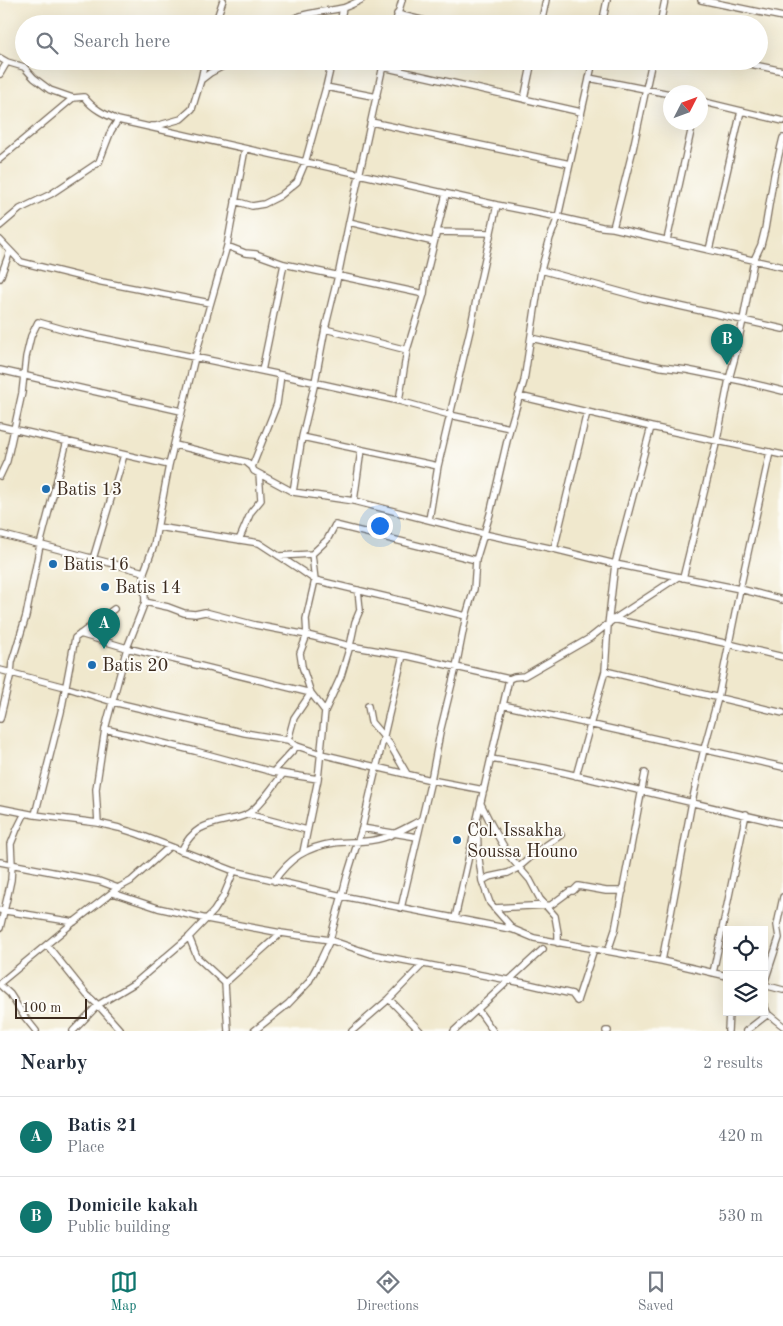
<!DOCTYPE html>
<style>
body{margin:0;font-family:"Old Standard TT",serif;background:#f6f6f7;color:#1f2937}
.controls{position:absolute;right:15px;bottom:15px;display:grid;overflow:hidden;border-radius:0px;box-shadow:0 5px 20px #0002}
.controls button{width:45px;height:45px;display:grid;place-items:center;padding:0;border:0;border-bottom:1px solid #e0e1e3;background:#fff;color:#1f2937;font:25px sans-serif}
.compass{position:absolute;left:663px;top:85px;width:45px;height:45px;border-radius:50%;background:#fff;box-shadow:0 5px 20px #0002;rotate:48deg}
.scale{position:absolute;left:15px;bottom:12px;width:72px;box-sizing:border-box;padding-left:5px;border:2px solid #3b2a1e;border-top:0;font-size:14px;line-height:18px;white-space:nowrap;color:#3b2a1e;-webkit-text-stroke:4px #fdfcf7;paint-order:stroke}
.you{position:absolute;left:379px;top:525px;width:18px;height:18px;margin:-12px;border:4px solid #fff;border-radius:50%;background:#1a73e8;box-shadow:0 0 0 8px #1a73e833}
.badge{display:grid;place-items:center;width:32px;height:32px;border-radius:50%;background:#0f766e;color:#fff;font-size:16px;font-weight:700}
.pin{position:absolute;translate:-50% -41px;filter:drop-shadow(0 1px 2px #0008)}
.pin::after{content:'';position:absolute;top:26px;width:18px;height:15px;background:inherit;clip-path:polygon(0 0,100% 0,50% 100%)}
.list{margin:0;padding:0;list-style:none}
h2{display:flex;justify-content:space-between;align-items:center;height:65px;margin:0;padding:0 20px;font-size:21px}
h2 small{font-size:16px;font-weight:400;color:#747a83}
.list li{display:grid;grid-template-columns:32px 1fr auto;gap:15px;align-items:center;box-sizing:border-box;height:80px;padding:0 20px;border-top:1px solid #e0e1e3}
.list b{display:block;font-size:19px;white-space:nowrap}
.list p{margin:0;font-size:16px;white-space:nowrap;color:#747a83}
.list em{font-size:16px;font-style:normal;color:#747a83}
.icon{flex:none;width:28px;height:28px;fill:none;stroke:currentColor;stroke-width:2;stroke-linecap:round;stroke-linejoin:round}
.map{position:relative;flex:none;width:783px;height:1031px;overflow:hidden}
.search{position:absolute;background:#fff;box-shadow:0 5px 20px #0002;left:15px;right:15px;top:15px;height:55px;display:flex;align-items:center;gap:12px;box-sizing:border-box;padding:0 18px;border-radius:28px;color:#747a83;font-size:19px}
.sheet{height:225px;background:#fff}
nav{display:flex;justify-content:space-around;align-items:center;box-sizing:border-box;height:70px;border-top:1px solid #e0e1e3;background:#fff;font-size:14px;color:#747a83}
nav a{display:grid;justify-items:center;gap:2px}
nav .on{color:#0f766e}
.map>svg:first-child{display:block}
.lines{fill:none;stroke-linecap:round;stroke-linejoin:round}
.minor-casing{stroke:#7a6c5b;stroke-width:8}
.minor{stroke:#fff;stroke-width:5.5}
.poi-dot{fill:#1f6fb2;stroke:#fdfcf7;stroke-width:2}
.labels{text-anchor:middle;stroke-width:4;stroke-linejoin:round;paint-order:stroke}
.poi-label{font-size:18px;fill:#3b2a1e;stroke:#fdfcf7;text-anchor:start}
</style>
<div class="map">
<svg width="783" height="1031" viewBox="0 0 783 1031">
<rect width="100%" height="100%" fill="#fdfcf7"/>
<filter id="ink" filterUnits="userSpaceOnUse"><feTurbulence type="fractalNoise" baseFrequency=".02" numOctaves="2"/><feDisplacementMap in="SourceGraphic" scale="10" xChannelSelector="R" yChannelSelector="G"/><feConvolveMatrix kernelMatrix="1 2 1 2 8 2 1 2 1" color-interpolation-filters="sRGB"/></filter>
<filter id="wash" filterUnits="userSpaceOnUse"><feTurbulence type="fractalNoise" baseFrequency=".0096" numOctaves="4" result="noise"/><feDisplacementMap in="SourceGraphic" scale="20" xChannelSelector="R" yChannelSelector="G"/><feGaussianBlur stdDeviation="1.12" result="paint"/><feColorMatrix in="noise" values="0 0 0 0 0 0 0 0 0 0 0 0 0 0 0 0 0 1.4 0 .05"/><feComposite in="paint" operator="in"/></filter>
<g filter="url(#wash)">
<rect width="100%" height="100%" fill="#f0e8cd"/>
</g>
<g filter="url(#ink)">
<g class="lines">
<!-- minor casing -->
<g class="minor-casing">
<path id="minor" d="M701,0L783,17
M397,14L437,24
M215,24L223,0
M286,24C298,12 326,12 343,8C349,6 355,3 361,0
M340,24L343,8
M395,24L402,0
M541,24L546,0
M602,24L607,0
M660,24L665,0
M0,58L7,62L24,67L34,78L50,90L73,98L84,97C93,109 104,114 118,120L497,205L558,217L602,227L613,228L783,267
M736,61L783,71
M383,67L581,112
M0,74L7,62
M589,78L670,94
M201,80L210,73L233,61
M326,87L377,97
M524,99L532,61
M700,101L783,121
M371,122L570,164
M151,126H156L181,119L192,109L201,80L205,61
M0,159L73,98
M235,201L252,206L264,204L280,196L297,182L305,163L326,87L332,61
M349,222L434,242
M0,226L20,209L51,194L99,162L111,131L118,120
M613,228L633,149L652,61
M436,232L491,233
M0,240L21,262L102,282L210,303
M667,240L693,122
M227,246L245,253L256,254L284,264L424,294
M709,250L741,111
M541,270L643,298L783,329
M0,278L10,251
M325,329L407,350
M531,338L662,367L687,370L742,381L783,391
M0,370L181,411
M262,371L284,264
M519,396L651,427L783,455
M399,401L407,350L424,294L426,276L446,194
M0,426L169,465
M302,437L438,466
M175,445L246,462L252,467L254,471L293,492L354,501L484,534L554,549L615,564L740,589L783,600
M252,467L277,404L281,375
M0,476L7,461L22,393L26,357L31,336L38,322L73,332L281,375L399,401L450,415L510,428
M293,492L302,437L315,382L325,329L338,276L349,222L384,61
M354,501L361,450
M429,520L438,466L471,326L478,290L497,205
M158,527L259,543L302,571L315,580L466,616
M0,534L144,572
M239,540L251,512L261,500L259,474
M554,549L587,412
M312,554L327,540L335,525L476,560
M279,556L312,554L315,580L306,619L307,635L300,653L302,666L311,693L294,718L288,740
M93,559L124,455
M683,578L717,440L729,379L735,357L743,320L754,260L761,245L765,229L774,175L783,138
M145,602L168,607L184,613L195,614L205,612L255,625L307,635L350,646L403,655L509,679L514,677L524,676L590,638L614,619L678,577
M613,619L729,644L783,657
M80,634L127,648L311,693L325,711
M0,670L65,687L113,702L245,733L288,740L297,746L321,754L431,780L484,790
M605,671L783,713
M509,679L477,819L478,852L482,881L490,903L514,930
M503,705L783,767
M368,706L371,722L389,743L407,774
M0,719L11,673L12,662L26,616L40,545L67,441
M105,729L195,751L273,772L318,779
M491,759L544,768L783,824
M273,772L297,746
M576,776L605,671L608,625L615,564L651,427
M481,804L492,826L510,857L530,880L540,899L555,916L558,933V943
M0,808L35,815L98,823L119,828L138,834L234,871L342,896L515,930L534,938L662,961L727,976
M247,814L307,830
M35,815L61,712L75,638L114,609
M98,823L96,789L105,729L127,648L145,602L144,572L154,545L169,465L195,357L227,246L245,149
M362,828L417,837
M181,851C193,828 204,825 227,820C233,819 241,817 246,815C260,807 273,786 283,774
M303,852L318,779L325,711L341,676L350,646L355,622L360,610L358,590
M0,862L99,881L118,888
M274,881C289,859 306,847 334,843C350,841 367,843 383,838C396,834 409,826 421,820
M482,881L489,877L508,873L518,868L539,850L561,835
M113,893L158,908L207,919L281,933L330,940L371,954L524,983L572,994L577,1001
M401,908L431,780L441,728L456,667L466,616L474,589L476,560L490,514L510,428L524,381L541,270L550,238L558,217L593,61
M494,908L551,905L570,891H573L578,886L606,891H623
M0,910L74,922
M455,918L475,829
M0,928L8,894L11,880L12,865L11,844L17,829L25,813
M189,937L197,957L225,983L228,1031
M47,945L87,995L98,1005L121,1031
M608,951L615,930L645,773
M662,961L692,802L704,749L718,698L740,589L770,452
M713,973L746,814
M0,983L74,922L118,888L131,881L169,847
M225,983L281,933
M764,984L779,938L777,925L783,897
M0,985L10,994L24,1016L36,1031
M764,985L783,990
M389,999L420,1031
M577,1001L594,949
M764,1005L768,1014
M478,1010L493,1031
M73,1031L98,1005L135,983L189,937L214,911L223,897L234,871
M254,1031L288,1004L308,983L321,959L330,940L347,876L362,828L403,655
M352,1031L389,999L423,964
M454,1031L543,949
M606,1031H608
M728,1031L729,1012
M746,1031L768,1014L783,1026"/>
</g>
<!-- minor -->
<use href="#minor" class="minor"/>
</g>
</g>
<!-- markers -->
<g class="poi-dot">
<circle cx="46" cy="489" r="5"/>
<circle cx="53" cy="564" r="5"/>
<circle cx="105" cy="587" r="5"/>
<circle cx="92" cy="665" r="5"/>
<circle cx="457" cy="840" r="5"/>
</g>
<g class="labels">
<!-- poi labels -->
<g class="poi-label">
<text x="56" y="495">Batis 13</text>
<text x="63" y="570">Batis 16</text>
<text x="115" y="593">Batis 14</text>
<text x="102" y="671">Batis 20</text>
<text x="467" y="836">Col. Issakha<tspan x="467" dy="21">Soussa Houno</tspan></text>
</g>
</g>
</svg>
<div class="controls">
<button><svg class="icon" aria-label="locate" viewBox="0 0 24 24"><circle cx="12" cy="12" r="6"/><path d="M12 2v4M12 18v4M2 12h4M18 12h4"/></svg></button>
<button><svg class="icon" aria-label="layers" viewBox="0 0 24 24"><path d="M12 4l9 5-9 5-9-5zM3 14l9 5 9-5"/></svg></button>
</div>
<svg class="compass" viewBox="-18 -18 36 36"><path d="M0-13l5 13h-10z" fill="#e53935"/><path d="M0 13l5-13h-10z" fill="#747a83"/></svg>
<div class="scale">100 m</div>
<div class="you"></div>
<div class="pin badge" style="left:104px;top:649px">A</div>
<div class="pin badge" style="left:727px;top:365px">B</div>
<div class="search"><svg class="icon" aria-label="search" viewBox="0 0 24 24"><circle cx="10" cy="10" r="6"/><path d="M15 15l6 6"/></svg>Search here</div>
</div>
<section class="sheet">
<h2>Nearby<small>2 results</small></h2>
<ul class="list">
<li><span class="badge">A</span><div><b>Batis 21</b><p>Place</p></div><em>420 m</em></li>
<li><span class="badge">B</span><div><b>Domicile kakah</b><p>Public building</p></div><em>530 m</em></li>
</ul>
</section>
<nav>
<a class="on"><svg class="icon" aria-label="map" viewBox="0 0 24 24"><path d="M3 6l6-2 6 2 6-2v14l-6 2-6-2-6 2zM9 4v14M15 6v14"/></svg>Map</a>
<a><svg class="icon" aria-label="directions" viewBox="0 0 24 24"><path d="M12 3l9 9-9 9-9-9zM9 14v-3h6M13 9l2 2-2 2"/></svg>Directions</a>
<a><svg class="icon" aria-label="saved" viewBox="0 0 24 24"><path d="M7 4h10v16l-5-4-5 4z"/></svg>Saved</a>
</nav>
